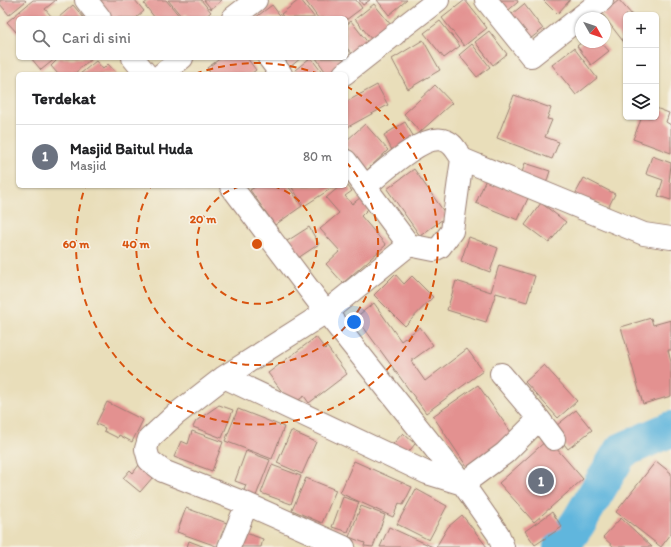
<!DOCTYPE html>
<html lang="id">
<meta charset="utf-8">
<style>
body{margin:0;font-family:Itim,sans-serif;background:#f2f2f2;color:#202124}
.controls{position:absolute;right:12px;top:12px;display:grid;overflow:hidden;border-radius:6px;box-shadow:0 1px 3px #0004}
.controls button{width:36px;height:36px;display:grid;place-items:center;padding:0;border:0;border-bottom:1px solid #e0e0e0;background:#fff;color:#202124;font:20px sans-serif}
.compass{position:absolute;left:575px;top:12px;width:36px;height:36px;border-radius:50%;background:#fff;box-shadow:0 1px 3px #0004;rotate:130deg}
.you{position:absolute;left:354px;top:322px;width:14px;height:14px;margin:-10px;border:3px solid #fff;border-radius:50%;background:#1a73e8;box-shadow:0 0 0 6px #1a73e833}
.badge{display:grid;place-items:center;width:26px;height:26px;border-radius:50%;background:#d1495b;color:#fff;font-size:13px;font-weight:700}
.pin{position:absolute;translate:-50% -50%;border:2px solid #fff;box-shadow:0 1px 4px #0006}
.list{margin:0;padding:0;list-style:none}
h2{display:flex;justify-content:space-between;align-items:center;height:52px;margin:0;padding:0 16px;font-size:17px}
h2 small{font-size:13px;font-weight:400;color:#757577}
.list li{display:grid;grid-template-columns:26px 1fr auto;gap:12px;align-items:center;box-sizing:border-box;height:64px;padding:0 16px;border-top:1px solid #e0e0e0}
.list b{display:block;font-size:15px;white-space:nowrap}
.list p{margin:0;font-size:13px;white-space:nowrap;color:#757577}
.list em{font-size:13px;font-style:normal;color:#757577}
.icon{flex:none;width:22px;height:22px;fill:none;stroke:currentColor;stroke-width:2;stroke-linecap:round;stroke-linejoin:round}
.map{position:relative;flex:none;width:671px;height:547px;overflow:hidden}
.search{position:absolute;background:#fff;box-shadow:0 1px 3px #0004;left:16px;top:16px;width:332px;height:44px;display:flex;align-items:center;gap:10px;box-sizing:border-box;padding:0 14px;border-radius:6px;color:#757577;font-size:15px}
.panel{position:absolute;background:#fff;box-shadow:0 1px 3px #0004;left:16px;top:72px;width:332px;height:116px;border-radius:6px}
.map>svg:first-child{display:block}
.lines{fill:none;stroke-linecap:round;stroke-linejoin:round}
.river{stroke:#61b6dd;stroke-width:36}
.building{fill:#e39190}
.minor-casing{stroke:#9a7e72;stroke-width:24}
.minor{stroke:#fff;stroke-width:22}
.ring{fill:none;stroke:#d8530f;stroke-width:2;stroke-dasharray:7 5}
.centre{fill:#d8530f;stroke:#f7f3e8;stroke-width:2}
.ring-label{font-size:12px;text-anchor:middle;font-weight:bold;fill:#d8530f;stroke:#f7f3e8;stroke-width:3;stroke-linejoin:round;paint-order:stroke}
</style>
<div class="map">
<svg width="671" height="547" viewBox="0 0 671 547">
<rect width="100%" height="100%" fill="#f7f3e8"/>
<filter id="ink" filterUnits="userSpaceOnUse"><feTurbulence type="fractalNoise" baseFrequency=".025" numOctaves="2"/><feDisplacementMap in="SourceGraphic" scale="8" xChannelSelector="R" yChannelSelector="G"/><feConvolveMatrix kernelMatrix="1 2 1 2 8 2 1 2 1" color-interpolation-filters="sRGB"/></filter>
<filter id="wash" filterUnits="userSpaceOnUse"><feTurbulence type="fractalNoise" baseFrequency=".012" numOctaves="4" result="noise"/><feDisplacementMap in="SourceGraphic" scale="16" xChannelSelector="R" yChannelSelector="G"/><feGaussianBlur stdDeviation="0.9" result="paint"/><feColorMatrix in="noise" values="0 0 0 0 0 0 0 0 0 0 0 0 0 0 0 0 0 1.4 0 .05"/><feComposite in="paint" operator="in"/></filter>
<g filter="url(#wash)">
<rect width="100%" height="100%" fill="#e9deba"/>
<g class="lines">
<!-- river -->
<path class="river" d="M561,547L578,523L621,451L671,429"/>
</g>
<g id="blocks">
<!-- building -->
<path class="building" d="M0,0H25L26,1L9,15L0,4Z
M33,0H56L45,9L52,17L18,18V34L7,22Z
M94,0H135L144,11L136,18H109Z
M149,0H166L181,18H155L144,4Z
M168,0H201L211,12L204,18H190L186,14L182,17Z
M204,0H222L211,9Z
M299,0H301L315,18H284L281,14Z
M305,0H356L362,8L346,20V18H318Z
M359,0H370L363,5Z
M377,0H407L389,15Z
M465,0L487,28L464,46L442,18Z
M493,0H517L518,2L504,14Z
M543,0H570L557,14Z
M619,0L632,15H626V45L602,14Z
M374,4L391,25L372,40L355,19Z
M524,4L543,29L526,42L507,18Z
M73,5L84,18H58Z
M272,5L282,18H255Z
M351,21L369,44L354,56L346,47V25Z
M440,21L460,46L444,58L424,33Z
M489,31L507,54L493,65L475,42Z
M423,40L440,70L408,89L392,59Z
M582,42H601L609,51L591,65L577,46Z
M472,44L490,67L477,77L459,55Z
M574,48L597,78L576,95L552,65Z
M346,55L352,63L336,74H327L316,58H346Z
M31,58H56L41,70Z
M59,58H92L74,74H58L51,66Z
M221,58H247L256,70L251,74H211L207,68Z
M283,58H301L290,67Z
M310,58H311L323,74H298L295,70Z
M96,61L103,69L108,64L117,74H80Z
M377,85L388,105L346,128V102Z
M435,85L452,103L420,132L404,114Z
M514,95L551,108L547,119L552,120L545,137L559,142L552,159L497,138Z
M656,108L669,113L666,122L671,125V153L633,139L642,117H656Z
M405,122L415,139L393,152L384,135Z
M365,124L388,150L367,170L346,146V141Z
M652,156L671,163L669,182L671,183V200L658,196L663,180L646,174Z
M525,163L550,171L545,187L520,179Z
M414,169L447,216L420,236L387,189Z
M584,178L615,194L608,208L595,201L589,211L571,202Z
M486,179L529,196L518,220L476,203Z
M346,184L352,191L345,196L352,204L360,198L369,208L361,216L386,245L343,283L326,264L340,251L320,229L339,213L326,198L340,186H346Z
M257,186H288L302,206L275,225L250,190Z
M291,186H335L304,206Z
M541,203L566,222L549,243L525,225Z
M309,227L319,244L295,260L284,243Z
M469,237L498,248L490,272L461,261Z
M499,265L535,276L527,302L496,293L486,322L447,310L456,281L491,292Z
M395,274L404,284L412,276L433,297L405,326L374,295Z
M374,303L401,341L420,327L433,345L411,361L425,381L467,349L483,371L426,413L356,317Z
M651,318L653,325L671,320V350H668L671,362V396L643,404L621,327Z
M316,337L325,349L327,347L347,374L309,403L304,396L292,405L268,373Z
M544,365L577,401L558,418L525,382Z
M478,385L513,435L467,467L433,416Z
M107,402L143,420L132,442L119,435L118,438L104,431L105,428L96,424Z
M219,405L233,410L222,438L193,427L196,421Z
M238,409L284,427L272,459L225,441Z
M576,410L592,430L568,449L552,429Z
M192,431L223,442L212,471L174,457L181,441L188,444Z
M291,431L316,442L302,474L277,463Z
M403,433L415,444L406,455L393,444Z
M548,439L583,479L534,522L499,483Z
M246,451L270,460L254,501L242,496L246,485L235,481Z
M354,461L412,487L403,505L399,503L393,517L340,493Z
M656,461L671,473V534L661,547L616,512Z
M139,465L153,477L140,492L123,478L130,470L133,473Z
M272,465L301,476L291,504L261,493Z
M306,478L336,490L322,523L292,510Z
M416,489L447,506L429,540L397,524Z
M343,497L359,502L348,532L332,527Z
M361,506L385,515L373,547L364,546L365,543L349,537Z
M186,508L227,523L219,547L177,532Z
M552,512L562,527L535,545L525,531Z
M462,515L487,547H436L448,527Z
M621,518L652,547H614L603,537Z
M389,527L433,547H380Z
M243,532L263,539L261,547H237Z
M189,541L205,547H187Z"/>
</g>
</g>
<g filter="url(#ink)">
<use href="#blocks" fill-opacity="0" stroke="#9a7e72" stroke-width="1"/>
<g class="lines">
<!-- minor casing -->
<g class="minor-casing">
<path id="minor" d="M86,0L100,18
M486,0L531,56L602,0
M233,18L256,0
M403,27L438,0
M133,58L146,74
M269,58L281,74
M162,74L182,58
M344,74L395,34
M346,161L409,245L326,312L224,377L427,473L463,484L505,453L539,419L501,374
M231,186L326,312L463,484L498,534L503,547
M365,187C381,174 425,131 446,141C454,144 457,152 462,159L644,234L671,238
M409,245L434,250L440,247L452,231L462,159
M224,377L175,415L149,439L146,449L149,460L163,471L247,504L344,547
M539,419L554,439
M229,547L247,504"/>
</g>
<!-- minor -->
<use href="#minor" class="minor"/>
</g>
</g>
<!-- distance rings -->
<g class="ring">
<path d="M273 186A60 60 0 1 1 241 186"/>
<path d="M346 162A121 121 0 1 1 151 186"/>
<path d="M195 74A181 181 0 0 1 319 74M346 86A181 181 0 1 1 85 187"/>
</g>
<circle cx="257" cy="244" r="6" class="centre"/>
<g class="ring-label">
<text x="203" y="223">20 m</text>
<text x="76" y="248">60 m</text>
<text x="136" y="248">40 m</text>
</g>
</svg>
<div class="controls">
<button>+</button>
<button>−</button>
<button><svg class="icon" aria-label="layers" viewBox="0 0 24 24"><path d="M12 4l9 5-9 5-9-5zM3 14l9 5 9-5"/></svg></button>
</div>
<svg class="compass" viewBox="-18 -18 36 36"><path d="M0-13l5 13h-10z" fill="#e53935"/><path d="M0 13l5-13h-10z" fill="#757577"/></svg>
<div class="you"></div>
<div class="pin badge" style="left:541px;top:481px;background:#6b7280">1</div>
<div class="search"><svg class="icon" aria-label="search" viewBox="0 0 24 24"><circle cx="10" cy="10" r="6"/><path d="M15 15l6 6"/></svg>Cari di sini</div>
<section class="panel">
<h2>Terdekat<small></small></h2>
<ul class="list">
<li><span class="badge" style="background:#6b7280">1</span><div><b>Masjid Baitul Huda</b><p>Masjid</p></div><em>80 m</em></li>
</ul>
</section>
</div>
